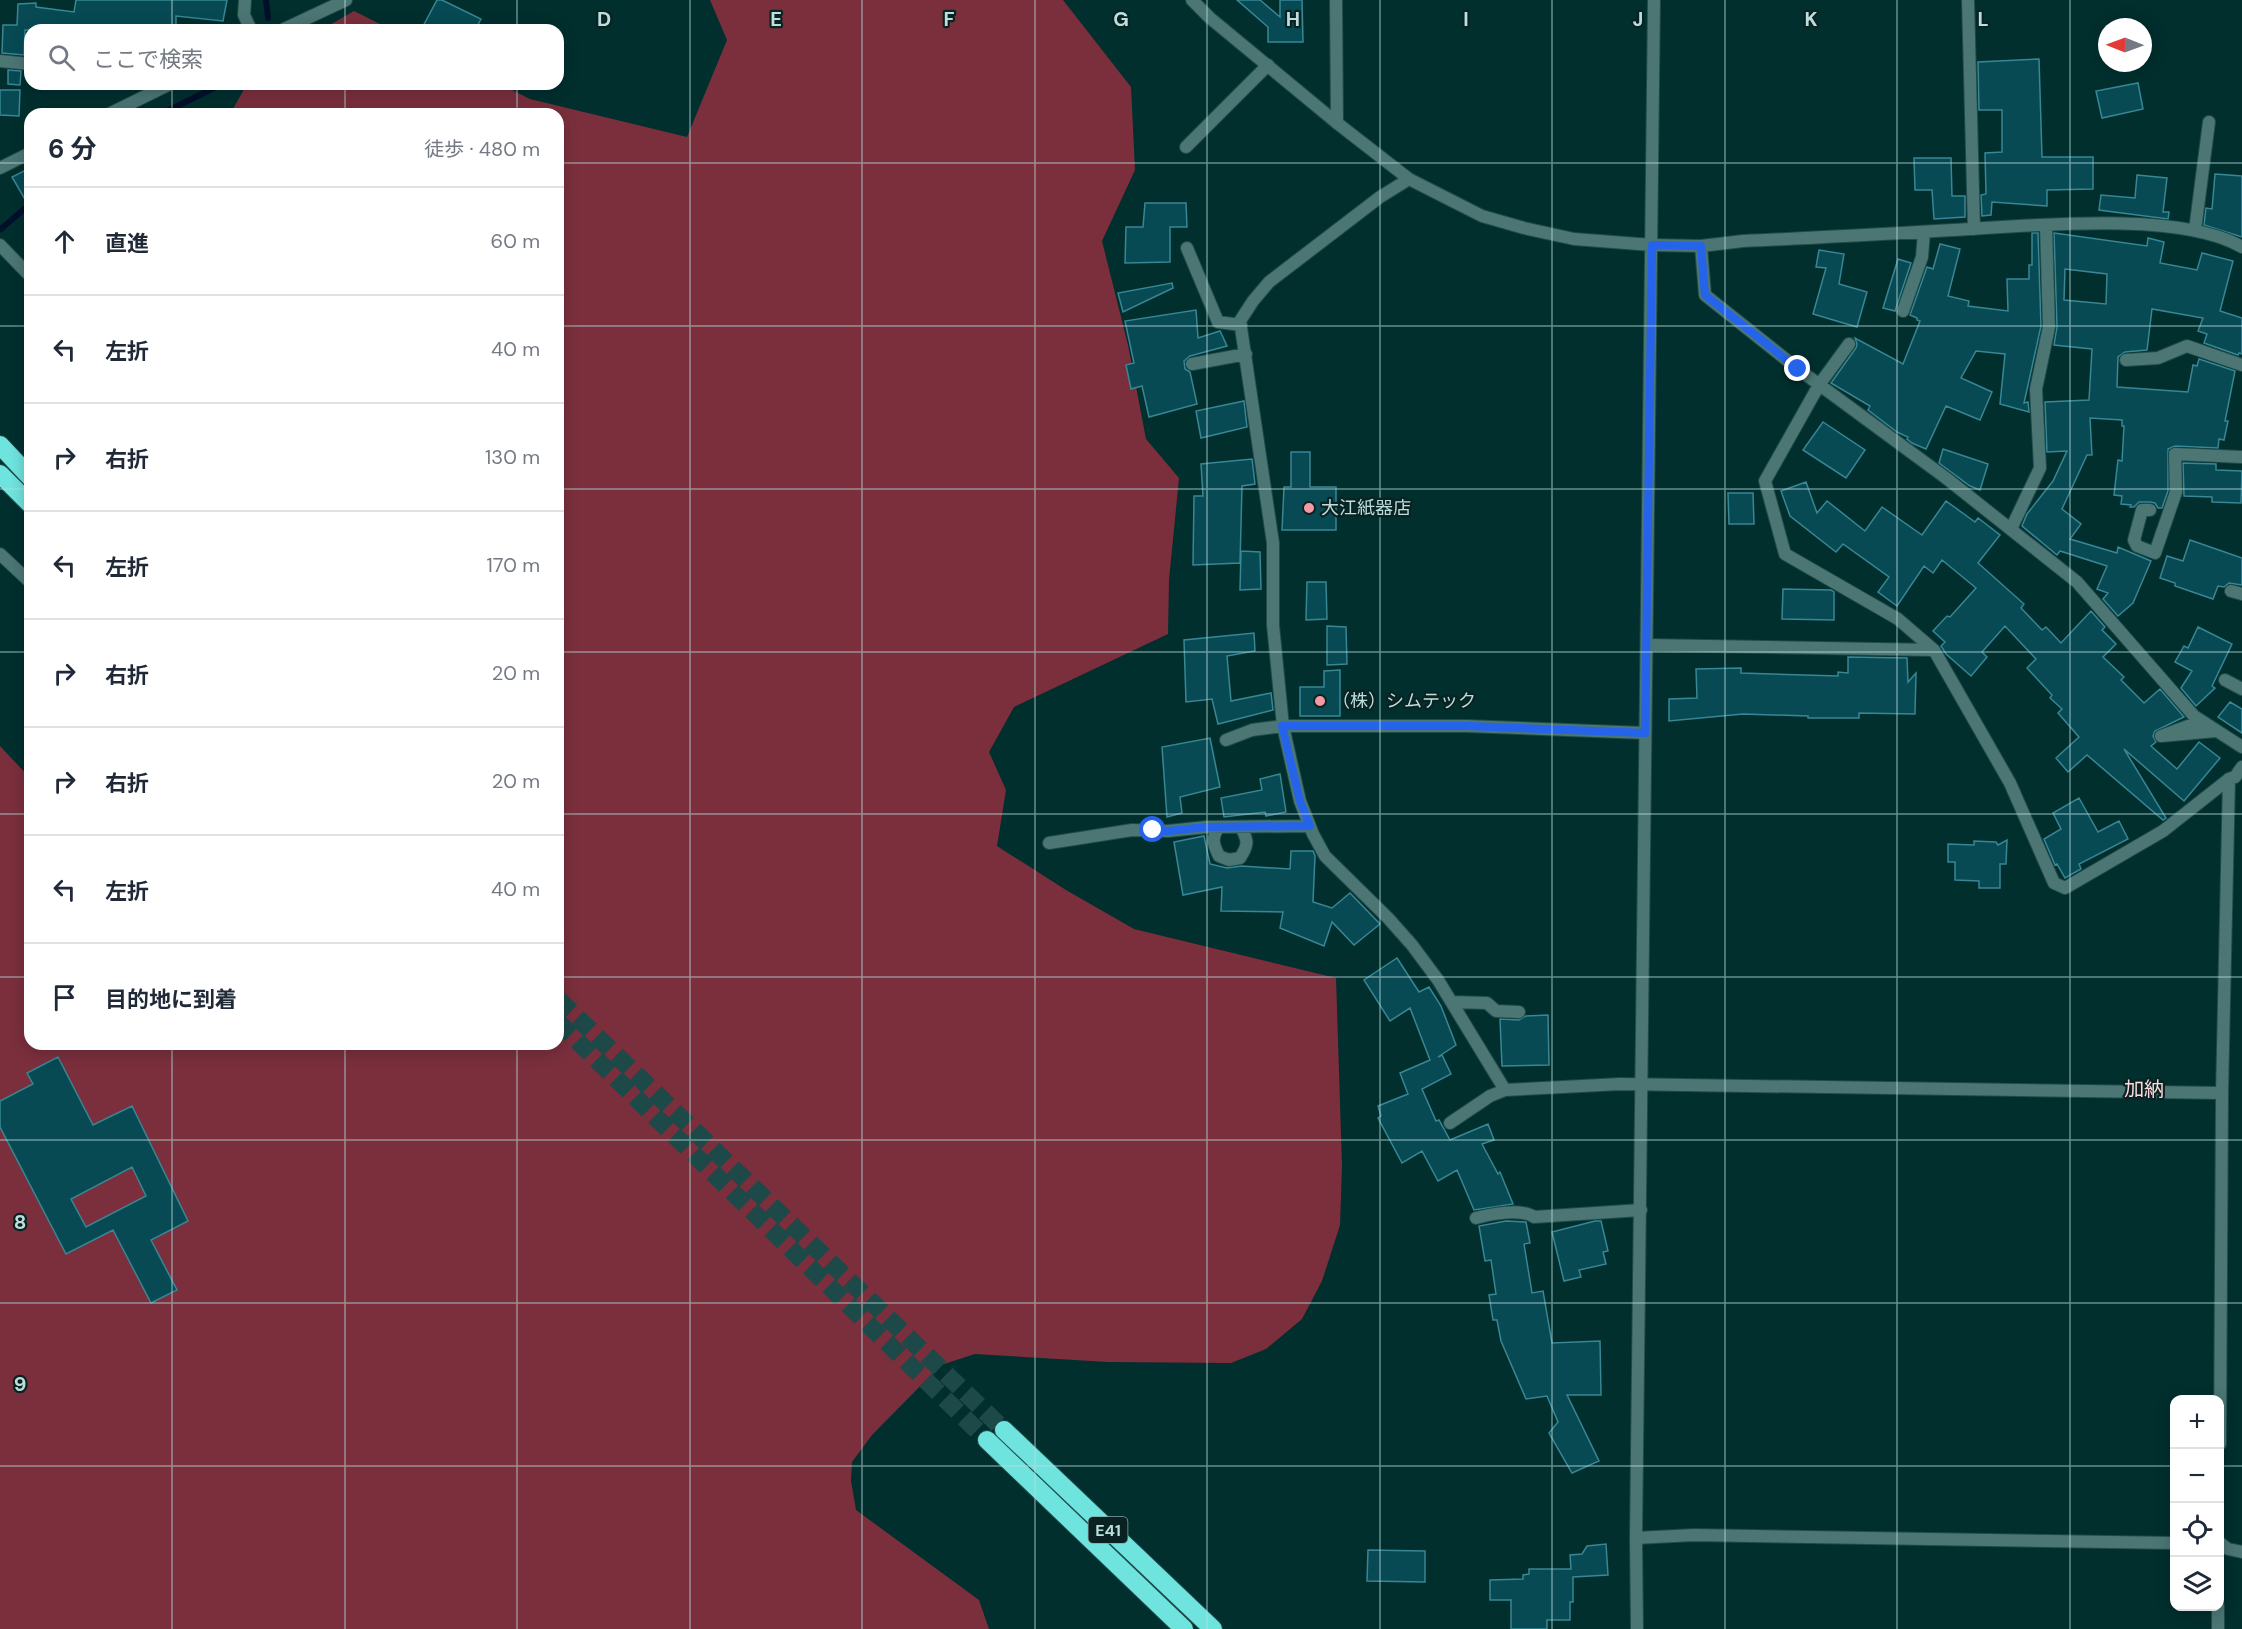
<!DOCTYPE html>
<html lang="ja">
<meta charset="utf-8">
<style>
body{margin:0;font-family:"DM Sans","Noto Sans JP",sans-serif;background:#f6f6f7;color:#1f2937}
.controls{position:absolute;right:18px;bottom:18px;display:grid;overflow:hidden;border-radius:12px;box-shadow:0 3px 15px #0003}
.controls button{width:54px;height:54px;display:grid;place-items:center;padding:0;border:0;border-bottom:2px solid #e0e1e3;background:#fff;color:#1f2937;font:30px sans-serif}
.compass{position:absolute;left:2098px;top:18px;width:54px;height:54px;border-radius:50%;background:#fff;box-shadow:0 3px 15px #0003;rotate:271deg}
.stop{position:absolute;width:18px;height:18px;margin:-14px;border:4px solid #2563eb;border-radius:50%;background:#fff}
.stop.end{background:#2563eb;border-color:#fff;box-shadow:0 2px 6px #0008}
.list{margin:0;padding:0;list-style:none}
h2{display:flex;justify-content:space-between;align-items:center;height:78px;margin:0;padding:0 24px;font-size:26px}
h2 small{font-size:20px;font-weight:400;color:#747a83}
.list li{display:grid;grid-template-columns:39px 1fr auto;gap:18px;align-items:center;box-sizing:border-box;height:108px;padding:0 24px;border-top:2px solid #e0e1e3}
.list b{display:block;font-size:22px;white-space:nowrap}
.list em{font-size:20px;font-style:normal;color:#747a83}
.icon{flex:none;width:33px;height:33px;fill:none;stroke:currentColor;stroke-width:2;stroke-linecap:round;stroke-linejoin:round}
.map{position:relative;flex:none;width:2242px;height:1629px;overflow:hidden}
.search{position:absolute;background:#fff;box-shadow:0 3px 15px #0003;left:24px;top:24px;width:540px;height:66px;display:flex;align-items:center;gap:15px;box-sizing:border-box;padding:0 21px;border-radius:18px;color:#747a83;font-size:22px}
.panel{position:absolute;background:#fff;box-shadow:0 3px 15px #0003;left:24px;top:108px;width:540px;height:942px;border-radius:18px}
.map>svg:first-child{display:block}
.forest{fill:#7b2f3d}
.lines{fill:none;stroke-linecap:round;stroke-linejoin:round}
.stream{stroke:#00102b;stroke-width:6}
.building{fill:#074a54;stroke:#398694;stroke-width:1.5;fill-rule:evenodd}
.motorway-tunnel{stroke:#1d4948;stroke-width:18;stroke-dasharray:18 9;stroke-linecap:butt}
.minor-casing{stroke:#1f4b4a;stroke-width:14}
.tertiary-casing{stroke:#1f4b4a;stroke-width:14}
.motorway-casing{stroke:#1f4b4a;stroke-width:20}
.minor{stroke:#4b7674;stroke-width:12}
.tertiary{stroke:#4b7674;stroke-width:12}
.motorway{stroke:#6fe3de;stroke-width:18}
.route{stroke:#2563eb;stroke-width:8}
.grid{fill:none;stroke:#badfdd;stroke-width:1.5;stroke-opacity:0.55}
.poi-dot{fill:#f49aa5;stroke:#0a2322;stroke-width:2}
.labels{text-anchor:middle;stroke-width:4.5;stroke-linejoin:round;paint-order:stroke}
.shield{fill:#0a2322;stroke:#85a7a5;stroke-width:1.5}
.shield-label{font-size:16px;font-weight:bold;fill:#badfdd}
.poi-label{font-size:18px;fill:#badfdd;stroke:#0a2322;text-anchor:start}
.neighbourhood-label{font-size:20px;fill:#fcd9dc;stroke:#0a2322}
.grid-label{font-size:20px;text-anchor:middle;font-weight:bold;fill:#badfdd;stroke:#0a2322;stroke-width:4.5;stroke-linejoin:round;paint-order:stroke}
</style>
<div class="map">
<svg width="2242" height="1629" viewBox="0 0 2242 1629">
<rect width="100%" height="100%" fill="#012f2e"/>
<!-- forest -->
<path class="forest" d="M710,0H1063L1131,87L1135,170L1102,241L1128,345L1146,439L1179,478L1169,580L1168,634L1014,707L989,752L1006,790L997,846L1066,890L1134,929L1336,978L1342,1166L1340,1225L1322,1281L1302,1319L1266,1349L1231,1363L1108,1362L975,1354L941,1365L872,1435L852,1462L851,1481L856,1510L979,1600L989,1629H0V746L30,778V1044H558V114H230L247,84H500L530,99L687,137L727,40Z
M354,11L392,30H321Z"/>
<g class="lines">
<!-- stream -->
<path class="stream" d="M266,0L268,18
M161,114L222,84
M1,229L30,204"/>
</g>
<!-- building -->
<path class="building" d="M76,0H227L223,21L176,16V30H25L24,55L2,53L3,25H17L18,4L36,3V7L74,12Z
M437,0H442L481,19L475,30H421Z
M1237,0H1260L1280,17V0H1302L1303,42H1268V27Z
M2039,59L2042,157H2093V189L2047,190V206L1992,202L1991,215L1982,216L1981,195L1986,194L1985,153L2002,152V110H1979L1978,62Z
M8,70L21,71L20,85L8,84Z
M2138,83L2143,109L2102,118L2096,91Z
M0,90H20L19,116L0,115Z
M1914,158H1951L1952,196H1965V217L1934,219L1932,190H1915Z
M30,168V208L12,177Z
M2215,174L2242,176V237L2204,225L2206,208L2212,209Z
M2137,175L2167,178L2163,212H2169L2168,219L2099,210L2101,195L2135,198Z
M1145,203H1186L1187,227H1170V262L1125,263L1126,227H1143Z
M2032,233H2038L2041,326L2024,403L2028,402L2029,412L2000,404L2005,354L1976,351L1961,378L1992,392L1980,420L1946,406L1926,449L1912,443L1907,439L1908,437L1897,432L1868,410L1870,406L1831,383L1856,348L1857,344L1855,338L1903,364L1920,321L1917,320V318L1910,315L1927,267L1933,269L1940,244L1960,249L1948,296L1969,301L1968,306L2008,311L2007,279H2029V265H2032Z
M2054,233L2147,246L2148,238L2164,242L2160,263L2197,270L2202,253L2233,261L2220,311L2242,318V354L2239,353L2238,355L2204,343L2207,334L2198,331L2203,318L2152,309L2147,350L2125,352L2118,357L2117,387L2188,392L2193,365L2197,366L2199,359L2235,371L2225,421H2228L2224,440L2219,439L2218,448L2175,446L2168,449V491L2162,508H2158L2155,503L2150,502H2139L2134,507H2130L2131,505L2121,504L2122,496L2114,495L2118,460L2122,461L2124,426H2122V420L2090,418L2092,455H2087L2062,509L2081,524L2070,539L2117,553L2118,547L2151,561L2133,603L2118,616L2103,599L2108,593L2097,589L2107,566L2060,551L2057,555L2022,526L2027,514L2053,481L2067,451L2047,452L2045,402L2089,400L2092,349L2054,345L2057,327ZM2065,269L2107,274L2106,304L2064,300Z
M1819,250L1844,254L1839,284L1867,292L1857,327L1813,314L1826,268L1816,267Z
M1898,259L1911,263L1895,311L1883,308Z
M1172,283L1173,288L1123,312L1118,293Z
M1196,310L1198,338L1220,331L1227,346L1190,356L1184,361L1185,369L1190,372L1197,404L1149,417L1142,386L1131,389L1126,365L1134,363L1125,321Z
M1244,401L1247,427L1201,438L1196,411Z
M1823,422L1865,450L1846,478L1803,450Z
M1943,449L1988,464L1980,490L1970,486L1939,463Z
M1291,452H1310V487H1336V530H1282L1284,487H1291Z
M1252,459L1255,484L1242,486L1240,563L1193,565L1194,496H1203L1201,464Z
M2183,463L2216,464V470L2242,471L2241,503L2212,502V497L2184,496Z
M1806,482L1817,513L1827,501L1865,531L1882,507L1922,535L1946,501L1975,522L1978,518L2000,535L1978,563L2024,604L2021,608L2042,630L2046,627L2061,643L2091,611L2105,627L2102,630L2116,644L2103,657L2124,677L2121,680L2144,703L2160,689L2184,717L2155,731L2153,736L2156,742L2151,746L2177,769L2199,742L2220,758L2184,801L2124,749L2166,818L2163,820L2087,755L2068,772L2056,758L2079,737L2058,713L2062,709L2050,698L2052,695L2027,668L2036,659L2005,626L1982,652L1987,657L1971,676L1946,654L1941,646L1945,642L1933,631L1947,616L1950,617L1976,588L1942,560L1933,573L1924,566L1897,606L1878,592L1889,577L1843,544L1836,552L1790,516L1781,491Z
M1728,493H1753L1754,524H1729Z
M2190,540L2242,558V585L2229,583L2224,587L2218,586L2213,599L2175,586V583L2160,578L2167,556L2183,561Z
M1241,551L1260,552L1261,589L1240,590Z
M1307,582H1326L1327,619L1306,620Z
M1783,589L1831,590L1834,592V620L1782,619Z
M1327,626L1346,627L1347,664L1327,665Z
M2198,627L2232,644L2212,686L2215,688L2196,706L2181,688L2192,671L2175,662L2184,646L2188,648Z
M1254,633L1255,651L1227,656L1231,701L1271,693L1273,710L1218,724L1212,699L1186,702L1184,640Z
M1848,657L1907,658L1908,682L1916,673L1915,714L1859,713V718H1808V716L1743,714L1669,721V699L1697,698L1696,669L1741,668V673L1838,676V672L1848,673Z
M1340,670V716H1300V687H1324V671Z
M2230,702L2242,709V733L2218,717Z
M1210,738L1220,787L1180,797L1182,813L1167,817L1162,747Z
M1280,774L1286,812L1266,816L1265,812L1224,817L1221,798L1262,790L1260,779Z
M2079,798L2098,832L2119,821L2128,839L2079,864L2081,869L2065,878L2057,864L2055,865L2044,839L2061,829L2053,813Z
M1204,836L1210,864L1227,868L1241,866L1290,869L1291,851H1313L1315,856L1313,902L1332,908L1350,893L1380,924L1354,945L1332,922L1324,946L1280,928L1283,912L1221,911L1222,887L1183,895L1174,842Z
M2007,840L2006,864H2000V888H1979V881L1955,880V862H1948V844L1974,845V841L1996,842L1998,845Z
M1397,958L1419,992L1429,987L1441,1006L1456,1045L1438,1057L1442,1055L1451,1074L1422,1089L1436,1121L1439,1120L1450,1140L1488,1124L1494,1140L1482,1144L1498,1174L1500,1172L1513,1204L1474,1210L1457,1170L1438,1181L1422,1151L1402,1163L1378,1118L1381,1116L1378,1106L1408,1094L1400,1073L1430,1060L1410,1008L1390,1021L1364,980Z
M1548,1015L1549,1065L1502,1066L1500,1019L1519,1020L1526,1016Z
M58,1057L93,1125L132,1106L188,1221L151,1240L177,1290L151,1303L113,1230L66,1254L0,1127V1101L33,1084L27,1073ZM132,1167L146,1196L86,1227L71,1199Z
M1506,1221L1526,1222L1530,1243L1524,1244L1532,1293L1543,1291L1552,1343L1600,1341L1601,1395H1567L1599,1461L1572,1473L1549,1433L1558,1422L1547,1396L1526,1399L1501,1341L1497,1320H1493L1489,1295L1496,1294L1491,1260L1485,1261L1479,1226Z
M1595,1221H1601L1608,1251L1603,1252L1606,1264L1579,1270L1581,1277L1564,1281L1552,1232Z
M1606,1544L1608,1575L1573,1577V1602H1570V1620H1547V1629H1511V1600H1490V1580L1523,1579V1575L1529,1574V1569H1571L1570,1555L1582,1554L1587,1546Z
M1368,1550L1425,1551V1582L1367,1581Z"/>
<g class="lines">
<!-- motorway-tunnel -->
<path class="motorway-tunnel" d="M558,999L1004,1430
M558,1022L987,1440"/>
<!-- minor casing -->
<g class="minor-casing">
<path id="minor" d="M245,0L244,15L251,30
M1336,0L1337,123
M1968,0L1974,229
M0,61L30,64
M1186,147L1268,65
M1409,179L1380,197L1269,282L1253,301L1240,321L1273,543V625L1283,726L1300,801L1313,834L1325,856L1388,918L1412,945L1438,980L1505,1090L1620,1084L2222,1093
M2195,230L2209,122
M0,245L30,276
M1652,245L1701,246L1743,241C1813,238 1883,234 1953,230C2027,226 2180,210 2242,247
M1701,246L1705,295L1798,369L1946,478L2077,582L2194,716L2242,747
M1187,248L1218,322L1241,325
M1903,311L1922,257L1924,232
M2126,360L2158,358L2187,346L2242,365
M1192,364L1246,354
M2150,510H2142L2134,540L2137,546L2155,553L2176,492L2175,454L2242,457
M2011,529L2040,468L2036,389L2049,327L2046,226
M0,554L30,582
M2231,591L2242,594
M1647,645L1934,650L1898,619L1785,554L1765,481L1819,385L1849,344
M1934,650L2010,783L2054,883L2065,888L2163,831L2229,779
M2225,680L2242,689
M2201,721L2161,736L2216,731
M1226,740L1252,730L1283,726H1467L1645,733
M1219,827C1211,838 1213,844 1219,856L1229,860L1240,858C1249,844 1248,841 1241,827
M1049,843L1132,830L1168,831L1207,827L1310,826
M1452,1002L1487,1003L1496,1011L1519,1012
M1450,1123L1490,1096L1505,1090
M1476,1218C1491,1214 1521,1208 1534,1217L1641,1210
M2220,1444L2222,1093L2229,779L2235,777L2242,767
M1636,1538L1694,1535L2174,1543
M2220,1543L2228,1549L2242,1552
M2218,1629V1606"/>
</g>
<!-- tertiary casing -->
<g class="tertiary-casing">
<path id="tertiary" d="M1192,0L1210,18L1337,123L1409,179L1482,216L1524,228L1574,239L1652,245
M282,30L346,0
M109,114L170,84
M0,168L30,153
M1637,1629L1636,1538L1654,0"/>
</g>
<!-- motorway casing -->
<g class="motorway-casing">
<path id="motorway" d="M0,445L30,477
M0,474L30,504
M1004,1430L1213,1629
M987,1440L1184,1629"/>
</g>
<!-- minor -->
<use href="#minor" class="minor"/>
<!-- tertiary -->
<use href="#tertiary" class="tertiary"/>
<!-- motorway -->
<use href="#motorway" class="motorway"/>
</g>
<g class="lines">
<!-- route -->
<path class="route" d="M1153,830L1168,831L1207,827L1310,826L1300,801L1282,726H1467L1645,733L1652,245L1701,246L1705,295L1798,369"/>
</g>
<!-- grid -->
<path class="grid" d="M172,0V30M345,0V30M517,0V30M690,0V1629M862,0V1629M1035,0V1629M1207,0V1629M1380,0V1629M1552,0V1629M1725,0V1629M1897,0V1629M2070,0V1629M172,84V114M345,84V114M517,84V114M0,163H30M558,163H2242M0,326H30M558,326H2242M0,489H30M558,489H2242M0,652H30M558,652H2242M0,814H30M558,814H2242M0,977H30M558,977H2242M172,1044V1629M345,1044V1629M517,1044V1629M0,1140H2242M0,1303H2242M0,1466H2174M2220,1466H2242"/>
<!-- markers -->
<g class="poi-dot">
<circle cx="1309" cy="508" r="6"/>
<circle cx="1320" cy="701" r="6"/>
</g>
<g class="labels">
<!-- shield labels -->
<rect class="shield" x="1088.5" y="1517" width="39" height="26" rx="4.5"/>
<g class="shield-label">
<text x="1108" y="1536">E41</text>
</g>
<!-- poi labels -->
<g class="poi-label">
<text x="1321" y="514">大江紙器店</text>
<text x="1332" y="707">（株）シムテック</text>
</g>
<!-- neighbourhood labels -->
<g class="neighbourhood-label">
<text x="2144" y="1096">加納</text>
</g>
</g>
<g class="grid-label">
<text x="604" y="26">D</text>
<text x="776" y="26">E</text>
<text x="949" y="26">F</text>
<text x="1121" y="26">G</text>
<text x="1293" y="26">H</text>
<text x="1466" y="26">I</text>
<text x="1638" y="26">J</text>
<text x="1811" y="26">K</text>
<text x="1983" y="26">L</text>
<text x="20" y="1229">8</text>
<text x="20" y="1391">9</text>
</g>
</svg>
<div class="controls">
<button>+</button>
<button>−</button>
<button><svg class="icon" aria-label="locate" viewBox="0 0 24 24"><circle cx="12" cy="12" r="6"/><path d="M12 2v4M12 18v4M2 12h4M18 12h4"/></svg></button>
<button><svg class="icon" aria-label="layers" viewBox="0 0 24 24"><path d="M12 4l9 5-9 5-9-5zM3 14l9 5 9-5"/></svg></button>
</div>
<svg class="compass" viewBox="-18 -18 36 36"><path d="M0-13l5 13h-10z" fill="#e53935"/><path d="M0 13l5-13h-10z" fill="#747a83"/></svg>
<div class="stop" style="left:1153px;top:830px"></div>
<div class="stop end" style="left:1798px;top:369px"></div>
<div class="search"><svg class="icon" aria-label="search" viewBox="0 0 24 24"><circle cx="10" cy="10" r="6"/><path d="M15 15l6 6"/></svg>ここで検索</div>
<section class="panel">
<h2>6 分<small>徒歩 · 480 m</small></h2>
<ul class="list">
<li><svg class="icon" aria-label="ahead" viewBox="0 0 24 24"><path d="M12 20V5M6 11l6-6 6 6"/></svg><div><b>直進</b></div><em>60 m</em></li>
<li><svg class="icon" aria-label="left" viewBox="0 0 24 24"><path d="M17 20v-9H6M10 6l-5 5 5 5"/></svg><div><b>左折</b></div><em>40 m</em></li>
<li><svg class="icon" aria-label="right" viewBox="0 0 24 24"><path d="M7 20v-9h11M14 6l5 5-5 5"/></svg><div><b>右折</b></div><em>130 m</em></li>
<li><svg class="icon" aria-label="left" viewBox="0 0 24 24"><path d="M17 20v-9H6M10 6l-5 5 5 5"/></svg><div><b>左折</b></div><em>170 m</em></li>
<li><svg class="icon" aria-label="right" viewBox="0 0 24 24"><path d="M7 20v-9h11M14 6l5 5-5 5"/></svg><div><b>右折</b></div><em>20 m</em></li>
<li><svg class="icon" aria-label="right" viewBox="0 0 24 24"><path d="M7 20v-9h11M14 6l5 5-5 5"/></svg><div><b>右折</b></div><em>20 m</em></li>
<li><svg class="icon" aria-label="left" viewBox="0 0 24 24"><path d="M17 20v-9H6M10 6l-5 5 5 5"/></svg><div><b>左折</b></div><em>40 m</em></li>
<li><svg class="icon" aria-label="arrive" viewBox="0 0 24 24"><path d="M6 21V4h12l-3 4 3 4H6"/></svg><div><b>目的地に到着</b></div></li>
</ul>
</section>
</div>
